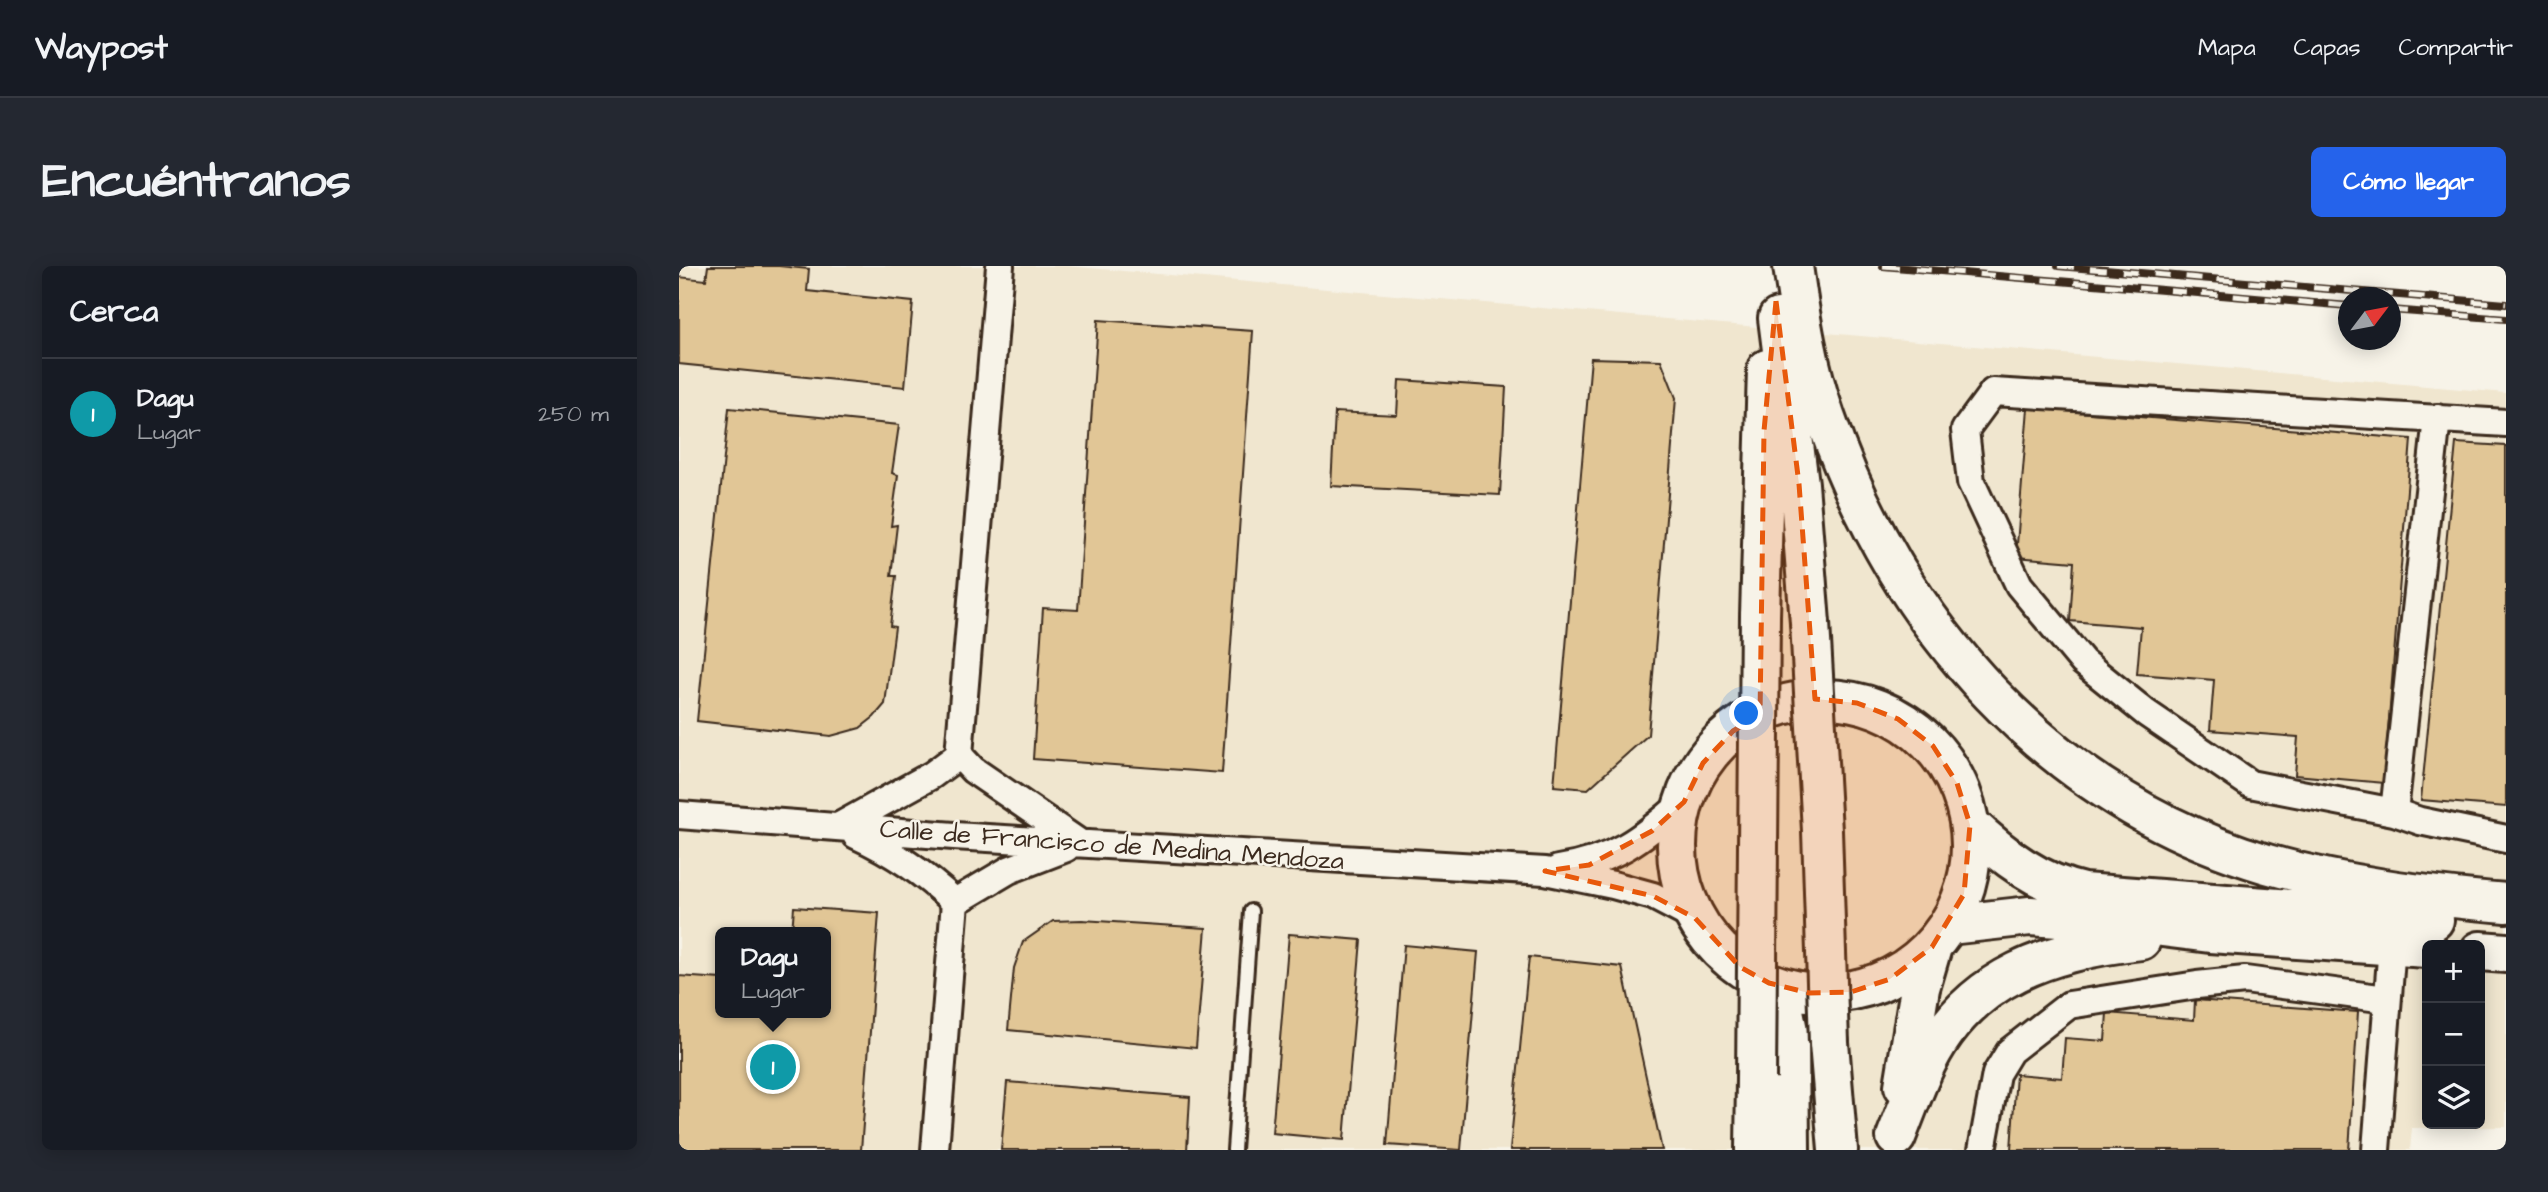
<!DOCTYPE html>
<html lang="es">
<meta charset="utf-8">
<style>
body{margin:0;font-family:"Architects Daughter",sans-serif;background:#242831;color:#f1f3f6}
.controls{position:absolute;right:21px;bottom:21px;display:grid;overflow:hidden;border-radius:10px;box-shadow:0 4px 18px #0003}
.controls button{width:63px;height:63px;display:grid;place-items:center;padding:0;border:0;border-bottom:2px solid #363941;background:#171b24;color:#f1f3f6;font:35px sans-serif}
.compass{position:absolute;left:1659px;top:21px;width:63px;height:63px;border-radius:50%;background:#171b24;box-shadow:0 4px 18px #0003;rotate:58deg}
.you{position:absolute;left:1068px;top:448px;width:24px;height:24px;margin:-18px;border:5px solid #fff;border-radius:50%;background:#1a73e8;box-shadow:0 0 0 10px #1a73e833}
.badge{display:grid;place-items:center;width:46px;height:46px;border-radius:50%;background:#2563eb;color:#fff;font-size:23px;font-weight:700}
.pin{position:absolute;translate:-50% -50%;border:4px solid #fff;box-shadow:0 2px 7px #0006}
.popup{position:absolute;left:36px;top:661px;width:116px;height:91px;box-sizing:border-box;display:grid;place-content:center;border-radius:10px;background:#171b24;filter:drop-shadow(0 2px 5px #0005);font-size:23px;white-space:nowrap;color:#9ea1a6}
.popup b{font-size:26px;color:#f1f3f6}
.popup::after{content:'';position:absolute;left:50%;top:100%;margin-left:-14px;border:14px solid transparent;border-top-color:#171b24}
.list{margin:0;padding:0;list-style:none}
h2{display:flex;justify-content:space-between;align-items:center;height:91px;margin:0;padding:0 28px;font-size:30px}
h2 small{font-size:23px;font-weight:400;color:#9ea1a6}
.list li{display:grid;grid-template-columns:46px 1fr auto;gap:21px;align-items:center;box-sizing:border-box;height:112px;padding:0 28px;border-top:2px solid #363941}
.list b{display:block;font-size:26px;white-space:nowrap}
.list p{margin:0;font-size:23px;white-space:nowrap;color:#9ea1a6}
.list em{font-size:23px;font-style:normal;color:#9ea1a6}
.icon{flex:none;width:38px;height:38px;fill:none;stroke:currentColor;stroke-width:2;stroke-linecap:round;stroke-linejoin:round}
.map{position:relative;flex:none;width:1827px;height:884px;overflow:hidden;border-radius:10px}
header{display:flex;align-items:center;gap:42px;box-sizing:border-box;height:98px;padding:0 35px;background:#171b24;border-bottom:2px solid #363941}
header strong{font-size:33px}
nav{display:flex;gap:38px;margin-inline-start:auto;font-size:24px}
.intro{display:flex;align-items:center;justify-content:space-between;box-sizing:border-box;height:168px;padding:0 42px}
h1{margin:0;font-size:49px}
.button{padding:18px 32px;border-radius:10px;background:#2563eb;color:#fff;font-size:24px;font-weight:700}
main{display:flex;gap:42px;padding:0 42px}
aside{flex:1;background:#171b24;border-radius:10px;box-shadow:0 4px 18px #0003}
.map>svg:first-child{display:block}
.built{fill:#f0e6cf;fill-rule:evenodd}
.building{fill:#e1c696;stroke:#3b2a1e;stroke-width:2}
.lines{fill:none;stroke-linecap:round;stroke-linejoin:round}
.lane-casing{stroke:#3b2a1e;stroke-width:18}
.street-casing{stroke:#3b2a1e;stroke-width:32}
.highway-casing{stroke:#3b2a1e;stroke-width:44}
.lane{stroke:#f7f3e8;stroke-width:12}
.street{stroke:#f7f3e8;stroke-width:26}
.highway{stroke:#f7f3e8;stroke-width:38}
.rail-casing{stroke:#3b2a1e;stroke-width:8}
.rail{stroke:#f7f3e8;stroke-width:5;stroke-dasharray:16;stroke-linecap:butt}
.highway-bridge-casing{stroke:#3b2a1e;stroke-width:44;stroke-linecap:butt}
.highway-bridge{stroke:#f7f3e8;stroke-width:38}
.marked{fill:#e8590c;fill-opacity:0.2;stroke:#e8590c;stroke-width:5;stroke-dasharray:14 9;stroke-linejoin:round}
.labels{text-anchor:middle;stroke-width:5;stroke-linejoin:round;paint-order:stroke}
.street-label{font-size:26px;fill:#3b2a1e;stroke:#f7f3e8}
</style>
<header>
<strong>Waypost</strong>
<nav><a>Mapa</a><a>Capas</a><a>Compartir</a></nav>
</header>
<div class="intro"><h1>Encuéntranos</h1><a class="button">Cómo llegar</a></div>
<main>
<aside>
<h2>Cerca<small></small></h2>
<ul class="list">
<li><span class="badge" style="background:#0f9aa8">1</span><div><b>Dagu</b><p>Lugar</p></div><em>250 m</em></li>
</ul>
</aside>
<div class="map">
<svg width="1827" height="884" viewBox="0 0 1827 884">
<rect width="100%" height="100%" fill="#f7f3e8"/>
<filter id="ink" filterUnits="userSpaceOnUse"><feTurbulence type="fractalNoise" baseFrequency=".0143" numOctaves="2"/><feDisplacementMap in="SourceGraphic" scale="14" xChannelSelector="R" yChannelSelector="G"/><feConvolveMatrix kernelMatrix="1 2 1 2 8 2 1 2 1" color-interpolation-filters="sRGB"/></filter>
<g filter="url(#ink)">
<!-- built -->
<path class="built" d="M0,0H388L1827,127V861L1733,862L1731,884H0ZM42,666H146V747H42ZM1748,679H1801V858H1748Z"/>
<!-- building -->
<path class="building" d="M29,0H100L130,3L128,25L234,36L226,121L0,98V11L27,14Z
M419,54L574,65L543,507L354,493L364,342L399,344Z
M912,92L982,94L997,132L969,469L909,523L875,520Z
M720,114L827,121L821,229L652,220L656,146L718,149Z
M50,142L220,159L213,207L219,209L212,260L218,259L212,310H217L211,360L216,361L206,438L195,451L181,462L152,470L18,455Z
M1349,142L1732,173L1705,517L1616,509L1619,471L1531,464L1535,414L1458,408L1462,361L1391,355L1395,296L1337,291Z
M1777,177L1827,180V541L1742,534Z
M115,641L200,647L182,884H0V710L42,713V747H146V666H113Z
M403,654L527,662L517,782L329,764L335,702L344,676L374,655Z
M610,668L682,674L665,874L593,867Z
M725,679L799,686L782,884L708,879Z
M850,691L943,701L983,884H831Z
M1516,734L1679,746L1670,884H1332L1337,808L1383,812L1386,772L1426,775L1428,747L1515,754Z
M328,816L511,831L508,884H322Z"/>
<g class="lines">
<!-- lane casing -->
<g class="lane-casing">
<path id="lane" d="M555,884L572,645"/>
</g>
<!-- street casing -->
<g class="street-casing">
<path id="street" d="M321,0L280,489L294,504L399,576
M1827,157L1314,126L1286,164L1292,216L1340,319L1404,396L1467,447L1571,518L1715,546L1741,555L1827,573
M1715,546L1758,152
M0,549L275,570L866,605L934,619L974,630L1016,652
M159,561L253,509L280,489
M177,569C216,587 244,607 276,636L330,604L387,582
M879,603C935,595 963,573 1005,536
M256,884L276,636
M1303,884L1317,808L1331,785L1390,739L1518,719L1566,714L1707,733
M1697,884L1713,679"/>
</g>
<!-- highway casing -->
<g class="highway-casing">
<path id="highway" d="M1114,0C1121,50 1129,102 1146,150C1217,359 1372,534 1588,598C1666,620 1746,630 1827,637
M1099,52L1120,218L1131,357
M1081,350L1088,103
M998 580a147 147 0 1 1 294 0a147 147 0 1 1-294 0Z
M1291,559C1324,590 1359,617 1404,627L1755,654
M1270,659L1351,650L1451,657L1531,667L1748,682
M1801,685L1827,687
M1090,717L1105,745L1110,770L1111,884
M1150,777L1159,884
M1225,820L1241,722L1253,681
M1217,871C1227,846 1236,820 1248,796C1291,709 1373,684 1462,674
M1076,884L1077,813"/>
</g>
<!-- lane -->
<use href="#lane" class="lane"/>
<!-- street -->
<use href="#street" class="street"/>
<!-- highway -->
<use href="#highway" class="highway"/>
<!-- rail casing -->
<g class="rail-casing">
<path id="rail" d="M1204,0L1670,40
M1379,0L1827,38
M1712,44L1827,53"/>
</g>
<!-- rail -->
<use href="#rail" class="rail"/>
<!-- highway-bridge casing -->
<g class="highway-bridge-casing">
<path id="highway-bridge" d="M1131,357L1143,565L1150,777
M1077,813L1081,350"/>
</g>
<!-- highway-bridge -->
<use href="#highway-bridge" class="highway-bridge"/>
</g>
</g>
<!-- marked area -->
<path class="marked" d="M1097,35L1120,218L1136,433L1178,437L1219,453L1254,480L1278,517L1291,559L1285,628L1253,681L1211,713L1172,726L1130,727L1090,717L1061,701L1016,652L974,630L866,605L910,599L973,565L1005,536L1024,497L1054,465L1081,449L1085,165Z"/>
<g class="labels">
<!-- street labels -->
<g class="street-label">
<text transform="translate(433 578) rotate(4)" y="9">Calle de Francisco de Medina Mendoza</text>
</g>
</g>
</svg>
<div class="controls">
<button>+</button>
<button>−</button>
<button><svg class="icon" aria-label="layers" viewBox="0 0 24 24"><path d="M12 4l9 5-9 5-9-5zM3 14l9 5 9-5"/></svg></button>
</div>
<svg class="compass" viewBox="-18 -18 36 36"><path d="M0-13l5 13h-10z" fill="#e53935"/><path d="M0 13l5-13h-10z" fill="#9ea1a6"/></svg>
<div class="you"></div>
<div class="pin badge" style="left:94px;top:801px;background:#0f9aa8">1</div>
<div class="popup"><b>Dagu</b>Lugar</div>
</div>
</main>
